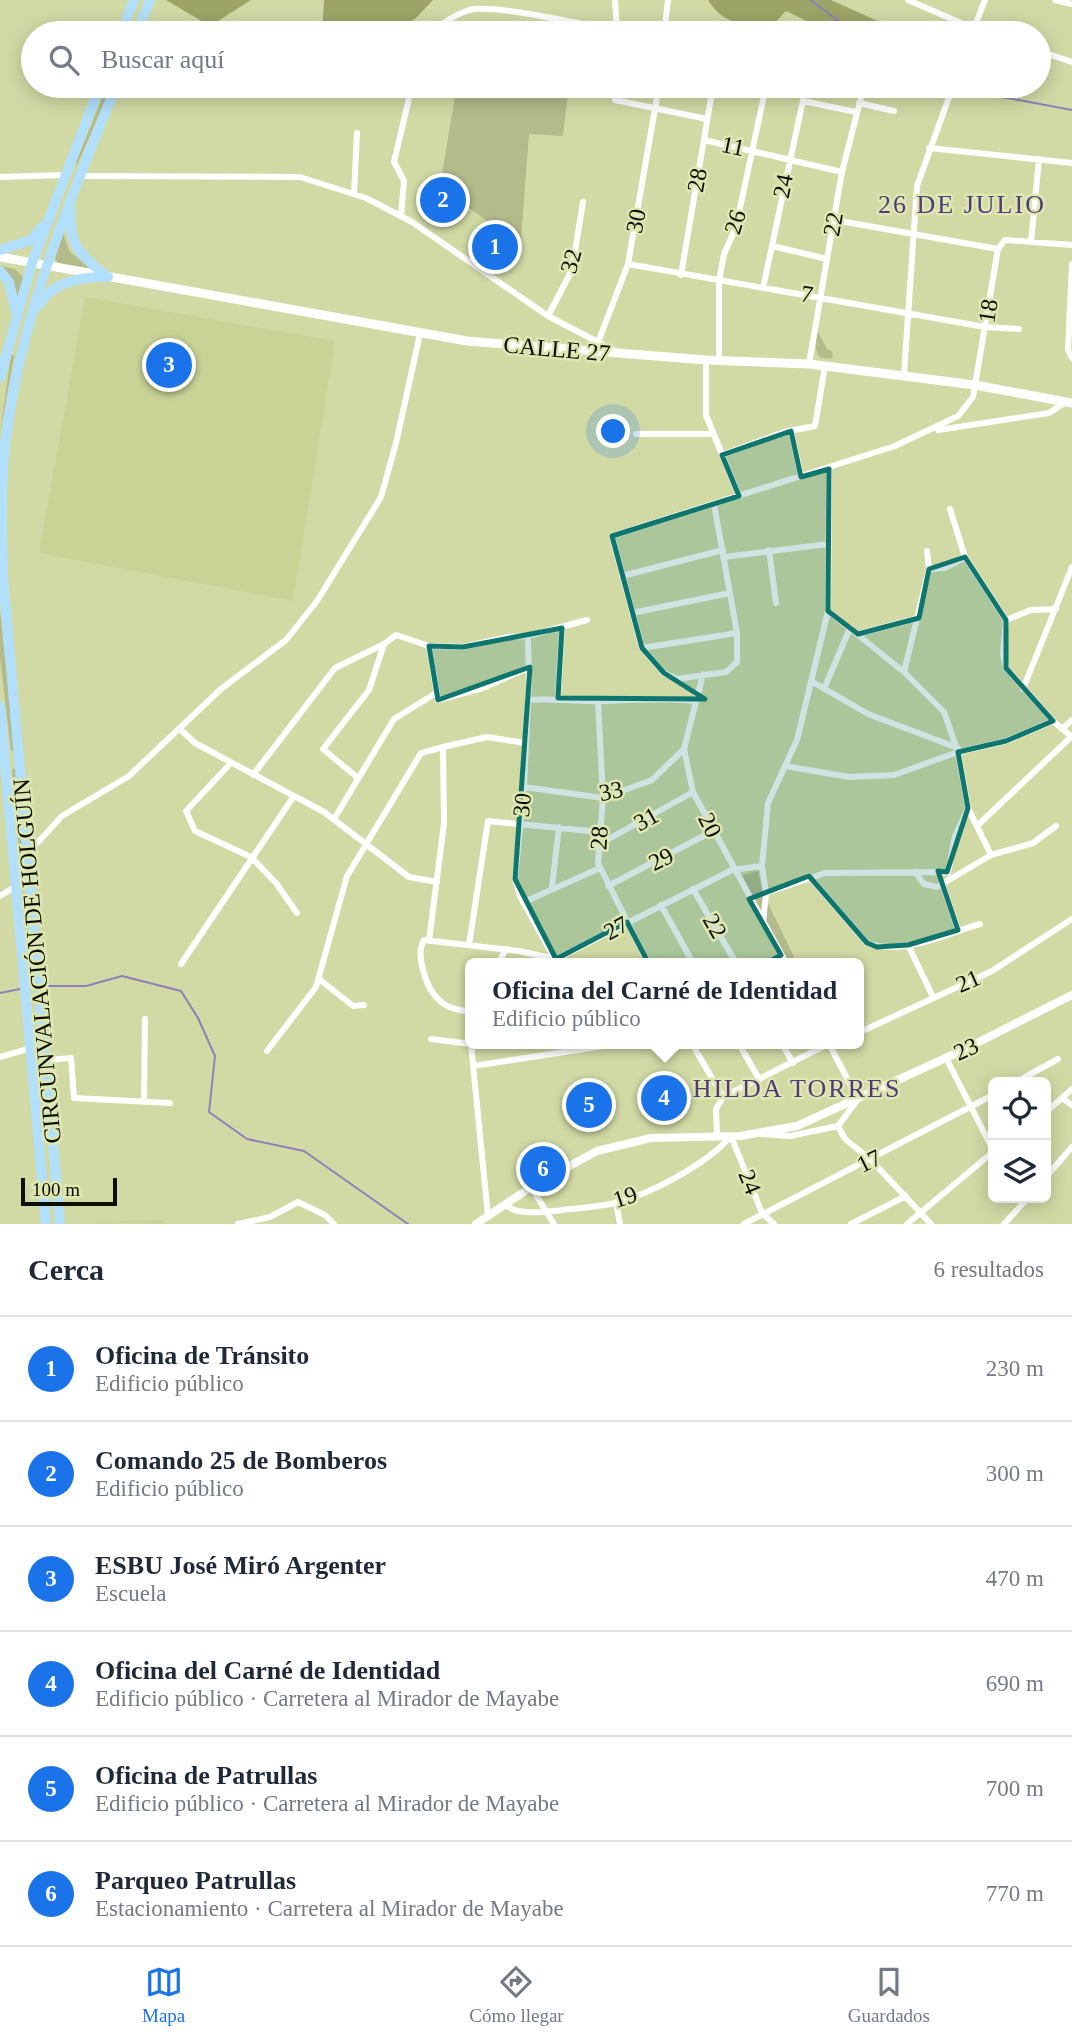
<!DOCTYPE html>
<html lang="es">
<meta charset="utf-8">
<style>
body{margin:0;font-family:"Times New Roman",serif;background:#f6f6f7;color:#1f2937}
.controls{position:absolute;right:21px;bottom:21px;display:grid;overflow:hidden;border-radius:10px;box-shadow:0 4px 18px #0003}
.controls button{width:63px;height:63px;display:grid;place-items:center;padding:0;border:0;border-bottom:2px solid #e0e1e3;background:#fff;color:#1f2937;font:35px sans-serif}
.scale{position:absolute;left:21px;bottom:18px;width:96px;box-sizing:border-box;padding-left:7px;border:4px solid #0c0f00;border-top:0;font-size:19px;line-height:24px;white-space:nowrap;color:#0c0f00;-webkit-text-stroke:5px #dee7b2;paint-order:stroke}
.you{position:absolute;left:614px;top:432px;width:24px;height:24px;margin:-18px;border:5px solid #fff;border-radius:50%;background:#1a73e8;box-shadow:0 0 0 10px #1a73e833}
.badge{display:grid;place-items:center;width:46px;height:46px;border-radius:50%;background:#1a73e8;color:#fff;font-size:23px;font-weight:700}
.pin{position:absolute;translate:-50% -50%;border:4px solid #fff;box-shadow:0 2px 7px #0006}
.popup{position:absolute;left:465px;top:958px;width:399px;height:91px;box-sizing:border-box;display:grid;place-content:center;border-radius:10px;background:#fff;filter:drop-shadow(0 2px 5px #0005);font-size:23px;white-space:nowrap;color:#747a83}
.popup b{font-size:26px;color:#1f2937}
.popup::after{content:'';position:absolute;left:50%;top:100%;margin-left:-14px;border:14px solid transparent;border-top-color:#fff}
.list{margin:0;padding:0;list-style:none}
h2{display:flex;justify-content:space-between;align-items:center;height:91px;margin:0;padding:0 28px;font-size:30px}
h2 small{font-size:23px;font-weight:400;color:#747a83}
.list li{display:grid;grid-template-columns:46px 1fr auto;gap:21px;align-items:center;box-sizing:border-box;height:105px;padding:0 28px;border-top:2px solid #e0e1e3}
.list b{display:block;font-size:26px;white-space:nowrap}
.list p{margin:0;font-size:23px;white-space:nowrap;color:#747a83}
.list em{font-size:23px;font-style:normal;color:#747a83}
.icon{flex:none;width:38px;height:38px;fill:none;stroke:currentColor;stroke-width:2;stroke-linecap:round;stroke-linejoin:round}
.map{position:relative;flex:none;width:1072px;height:1224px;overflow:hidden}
.search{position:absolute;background:#fff;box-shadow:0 4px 18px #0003;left:21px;right:21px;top:21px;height:77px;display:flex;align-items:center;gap:18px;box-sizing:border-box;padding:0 24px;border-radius:38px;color:#747a83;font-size:26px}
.sheet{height:721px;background:#fff}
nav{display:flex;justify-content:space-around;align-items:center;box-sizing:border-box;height:98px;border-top:2px solid #e0e1e3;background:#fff;font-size:19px;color:#747a83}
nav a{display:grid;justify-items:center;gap:4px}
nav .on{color:#1a73e8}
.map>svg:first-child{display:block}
.built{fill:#c9d396}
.green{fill:#b3bb8a}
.forest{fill:#9ca567}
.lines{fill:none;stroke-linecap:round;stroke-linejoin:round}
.stream{stroke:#8e80b8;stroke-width:2}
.minor{stroke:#fff;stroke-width:6}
.tertiary{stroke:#fff;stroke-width:8}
.secondary{stroke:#fff;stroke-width:9}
.trunk{stroke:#b2e0fc;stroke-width:10}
.marked{fill:#0f766e;fill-opacity:0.2;stroke:#0f766e;stroke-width:5;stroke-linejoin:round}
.labels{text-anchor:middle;stroke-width:5;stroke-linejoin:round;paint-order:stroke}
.street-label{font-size:24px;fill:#0c0f00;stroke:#dee7b2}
.neighbourhood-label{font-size:26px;letter-spacing:2px;fill:#4e3c78;stroke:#dee7b2}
</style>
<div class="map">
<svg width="1072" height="1224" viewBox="0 0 1072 1224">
<rect width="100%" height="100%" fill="#d1daa5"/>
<!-- built -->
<path class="built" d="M85,297L335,341L293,601L39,553Z
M165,1220V1224L88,1222Z"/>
<!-- green -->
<path class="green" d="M107,86H112L77,165L76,162Z
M568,92L563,136L529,134L521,239L516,243L440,186L455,96Z
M62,229L69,251L92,270L59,264L55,259Z
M0,266L15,269L24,278L17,307Z
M817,330L827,349L832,351L833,357L830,359L819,357L816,349Z
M11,355L14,356L0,434Z
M0,611L15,751H11L0,657Z
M15,768L24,855L23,896L12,769Z
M758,871L763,893L797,963H788L740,876Z"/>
<!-- forest -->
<path class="forest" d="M166,0H251L210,26Z
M324,0H433L415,19L390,33H322Z
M708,0H831L882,23L893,33H832L786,11L771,27C744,24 723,25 708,0Z"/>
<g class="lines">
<!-- stream -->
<path class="stream" d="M811,0L854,33
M972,86L986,94L1072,110
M43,986H86L122,976L181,991L198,1018L215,1056L209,1112L247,1139L304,1151L408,1224
M0,993L20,989"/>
<!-- minor -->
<path class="minor" d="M615,0L617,31
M908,0L984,33
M1055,0L1072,4
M973,31L985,0
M431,33C442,23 455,15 469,10C492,3 596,27 626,33
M664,33L668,0
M817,33L819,25
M1039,51L1072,62
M615,100L707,119
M803,101L856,112
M859,103L894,111
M704,140L842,172
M929,148L1072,163
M79,176L300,177L366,198L412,222L548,316L615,351
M0,177L64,175
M354,194L357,133
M401,216L404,181L394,162L412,86
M834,220L998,249
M1031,242L1039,159
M772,246L827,259
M628,264L985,327L1019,329
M1072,264L1068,350L1072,358
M681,275L713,86
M763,288L806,86
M548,316L572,270L583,202
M597,345L628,264L659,86
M706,360V415L739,496
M719,360V281L724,254L736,227L766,86
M809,364L842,172L864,86
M904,374L917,186L953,86
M938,430L1049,413L1066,402
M791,431L801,477
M636,434H713
M722,455L784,432L815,426L825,366
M714,504L737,633V662L726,672L677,679L664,673L642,648L612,536L895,446L958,416L973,397L998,249L1005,240L1072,245
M950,509L965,557L1006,620L1003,654L1006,668L1053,721L1072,737
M769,550L776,603
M724,557L828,544
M929,569L945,568L965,557
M622,576L723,550
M828,611L904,672L944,712L958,752L968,808L991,855
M632,613L730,593
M1006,620L1031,610L1056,609
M858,634L919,618
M528,636L529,682L524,787L515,879L520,896L557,963
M429,646L438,700L483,688L530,667
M642,648L737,633
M904,672L929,569L927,551
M703,674L684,749L693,792L786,963
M811,681L868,714L958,748
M824,689L850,628
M1023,689L1072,567
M558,698L562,628
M528,700C552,698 576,702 600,701C632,700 662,698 694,701
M598,701L603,798L598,863L648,963
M180,729L195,743L324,812L409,877L437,882
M1062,729L1072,720
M230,764L186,811L195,831L251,857L276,883L297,913
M785,766L849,777L894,775L958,752L1006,741L1053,721
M253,775L335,668L384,644L396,635L429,646L463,647L508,637L528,636L587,620
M358,778L323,749L369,690L384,644
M524,787L603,798L652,780L684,749
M334,819L394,719L436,693
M978,825L1071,737
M598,845L693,792
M28,853L62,816L129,776L221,689L286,640L317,601L381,497L396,443L420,334
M915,872L924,884L937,887L991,855L1033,843L1056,826
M948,873L955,836L968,808
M809,876L867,943C903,956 945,934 980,924
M942,883L958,930
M608,886L713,831
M552,887L559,827
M693,889L736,963
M766,893L825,873L947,872
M0,896L16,886
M524,902L600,868
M661,905L693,963
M763,923L766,893L762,866L768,803L797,740L828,611L829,469
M429,941L444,823L443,747L487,737L525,743
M469,945L488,821L599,832
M908,945L933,997
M498,963L506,949
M767,963L781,955
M181,964L294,796
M319,979L353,1006L364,1005
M468,1012L470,1028
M470,1012C459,1010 446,1008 438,999C426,988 415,954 424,940L519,951L556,959L732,870L762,866
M858,1033L992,971L1072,919
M431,1039L471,1044
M471,1044L488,1216
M692,1044L723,1097
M739,1044L759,1079
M782,1044L793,1063
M267,1051L316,987L347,876L421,753L443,747
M0,1057L31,1048
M946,1058L993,1150
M46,1060L71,1058L74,1098L170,1103
M473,1066L617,1044
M1016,1082L1058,1059
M1063,1099L1072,1105
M144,1102L145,1019
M1046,1112L1072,1089
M838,1126L845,1139L871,1160L931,1224
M762,1134L790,1136L838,1126L858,1099L829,1044
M717,1135L716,1109L723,1097L828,1044
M1046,1177L1072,1147
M531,1187L554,1224
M616,1202L620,1224
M505,1205C519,1216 545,1212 562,1210C579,1208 598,1207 615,1203C651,1194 707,1164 731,1136L762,1213L774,1224
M238,1224L270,1217L298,1202L325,1215L334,1224
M744,1224L993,1095
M851,1224L906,1196
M907,1224L993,1152
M1004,1224L1028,1198"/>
<!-- tertiary -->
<path class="tertiary" d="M476,1224L531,1187L597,1151L651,1138L740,1136L797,1126L961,1051L1072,995"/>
<!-- secondary -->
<path class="secondary" d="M0,257L467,341L706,360L809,364L975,385L1072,403"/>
<!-- trunk -->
<path class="trunk" d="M121,33L134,0
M137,33L150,0
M70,208C69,246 79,254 108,277
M0,250L31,240L42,227
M0,271L9,282L15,309
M38,306C53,281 80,277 108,277
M0,378L32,263L100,86
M0,706L46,1224
M60,1224L3,577C2,530 0,484 6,438C21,315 70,200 116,86"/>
</g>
<!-- marked area -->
<path class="marked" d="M791,431L801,477L829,469L828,611L858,634L919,618L929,569L965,557L1006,620V668L1053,721L1006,741L958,752L968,808L947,872L938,871L958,930L908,945L877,947L867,943L809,876L749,899L781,955L675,1014L627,922L556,959L515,879L530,667L438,700L429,646L463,647L562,628L558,698L705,699L664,673L642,648L612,536L739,496L722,455Z"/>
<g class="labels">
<!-- street labels -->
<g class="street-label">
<text transform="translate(733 146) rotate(12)" y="8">11</text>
<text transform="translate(697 180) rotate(-80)" y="8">28</text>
<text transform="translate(783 186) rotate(-79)" y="8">24</text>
<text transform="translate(636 221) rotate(-79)" y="8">30</text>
<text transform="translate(735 222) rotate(-73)" y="8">26</text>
<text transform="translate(833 224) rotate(-80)" y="8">22</text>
<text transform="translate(571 261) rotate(-75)" y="8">32</text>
<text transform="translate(807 294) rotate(9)" y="8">7</text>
<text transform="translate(988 311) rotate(-81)" y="8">18</text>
<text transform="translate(557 349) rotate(5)" y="8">CALLE 27</text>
<text transform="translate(611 791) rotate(-11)" y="8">33</text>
<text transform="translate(522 805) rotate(-84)" y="8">30</text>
<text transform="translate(646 819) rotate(-29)" y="8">31</text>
<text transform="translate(710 825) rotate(63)" y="8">20</text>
<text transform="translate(599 838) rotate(-86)" y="8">28</text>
<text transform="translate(661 859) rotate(-27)" y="8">29</text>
<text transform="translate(715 926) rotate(60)" y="8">22</text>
<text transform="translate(616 928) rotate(-28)" y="8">27</text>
<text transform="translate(37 961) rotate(-95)" y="8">CIRCUNVALACIÓN DE HOLGUÍN</text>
<text transform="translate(968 981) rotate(-24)" y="8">21</text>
<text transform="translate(966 1049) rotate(-25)" y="8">23</text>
<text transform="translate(869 1161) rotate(-27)" y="8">17</text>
<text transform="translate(750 1182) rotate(68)" y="8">24</text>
<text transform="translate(625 1197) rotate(-18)" y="8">19</text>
</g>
<!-- neighbourhood labels -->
<g class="neighbourhood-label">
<text x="962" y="213">26 DE JULIO</text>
<text x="797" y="1097">HILDA TORRES</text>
</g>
</g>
</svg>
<div class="controls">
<button><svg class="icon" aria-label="locate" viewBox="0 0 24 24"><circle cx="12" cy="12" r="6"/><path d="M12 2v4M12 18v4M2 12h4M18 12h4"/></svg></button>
<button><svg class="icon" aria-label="layers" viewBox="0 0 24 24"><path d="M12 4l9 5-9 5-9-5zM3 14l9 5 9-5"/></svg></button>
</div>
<div class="scale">100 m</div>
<div class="you"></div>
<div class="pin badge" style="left:495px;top:247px">1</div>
<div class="pin badge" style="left:443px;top:200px">2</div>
<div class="pin badge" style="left:169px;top:365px">3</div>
<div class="pin badge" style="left:664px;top:1098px">4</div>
<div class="popup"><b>Oficina del Carné de Identidad</b>Edificio público</div>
<div class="pin badge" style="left:589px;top:1105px">5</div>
<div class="pin badge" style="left:543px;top:1169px">6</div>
<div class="search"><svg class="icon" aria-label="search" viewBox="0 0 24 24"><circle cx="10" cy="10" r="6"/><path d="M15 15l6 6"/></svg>Buscar aquí</div>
</div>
<section class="sheet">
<h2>Cerca<small>6 resultados</small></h2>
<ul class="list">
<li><span class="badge">1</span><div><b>Oficina de Tránsito</b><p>Edificio público</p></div><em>230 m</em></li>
<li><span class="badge">2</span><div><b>Comando 25 de Bomberos</b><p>Edificio público</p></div><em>300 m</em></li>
<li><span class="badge">3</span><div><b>ESBU José Miró Argenter</b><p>Escuela</p></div><em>470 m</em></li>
<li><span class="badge">4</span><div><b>Oficina del Carné de Identidad</b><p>Edificio público · Carretera al Mirador de Mayabe</p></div><em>690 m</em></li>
<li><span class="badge">5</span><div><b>Oficina de Patrullas</b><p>Edificio público · Carretera al Mirador de Mayabe</p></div><em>700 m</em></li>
<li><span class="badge">6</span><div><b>Parqueo Patrullas</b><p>Estacionamiento · Carretera al Mirador de Mayabe</p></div><em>770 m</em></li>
</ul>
</section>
<nav>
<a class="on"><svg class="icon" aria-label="map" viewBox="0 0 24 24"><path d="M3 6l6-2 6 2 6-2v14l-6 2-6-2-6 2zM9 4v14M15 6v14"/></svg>Mapa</a>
<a><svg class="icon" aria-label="directions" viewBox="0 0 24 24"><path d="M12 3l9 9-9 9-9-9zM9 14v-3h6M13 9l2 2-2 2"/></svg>Cómo llegar</a>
<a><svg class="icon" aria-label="saved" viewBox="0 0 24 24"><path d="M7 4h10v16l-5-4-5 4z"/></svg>Guardados</a>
</nav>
